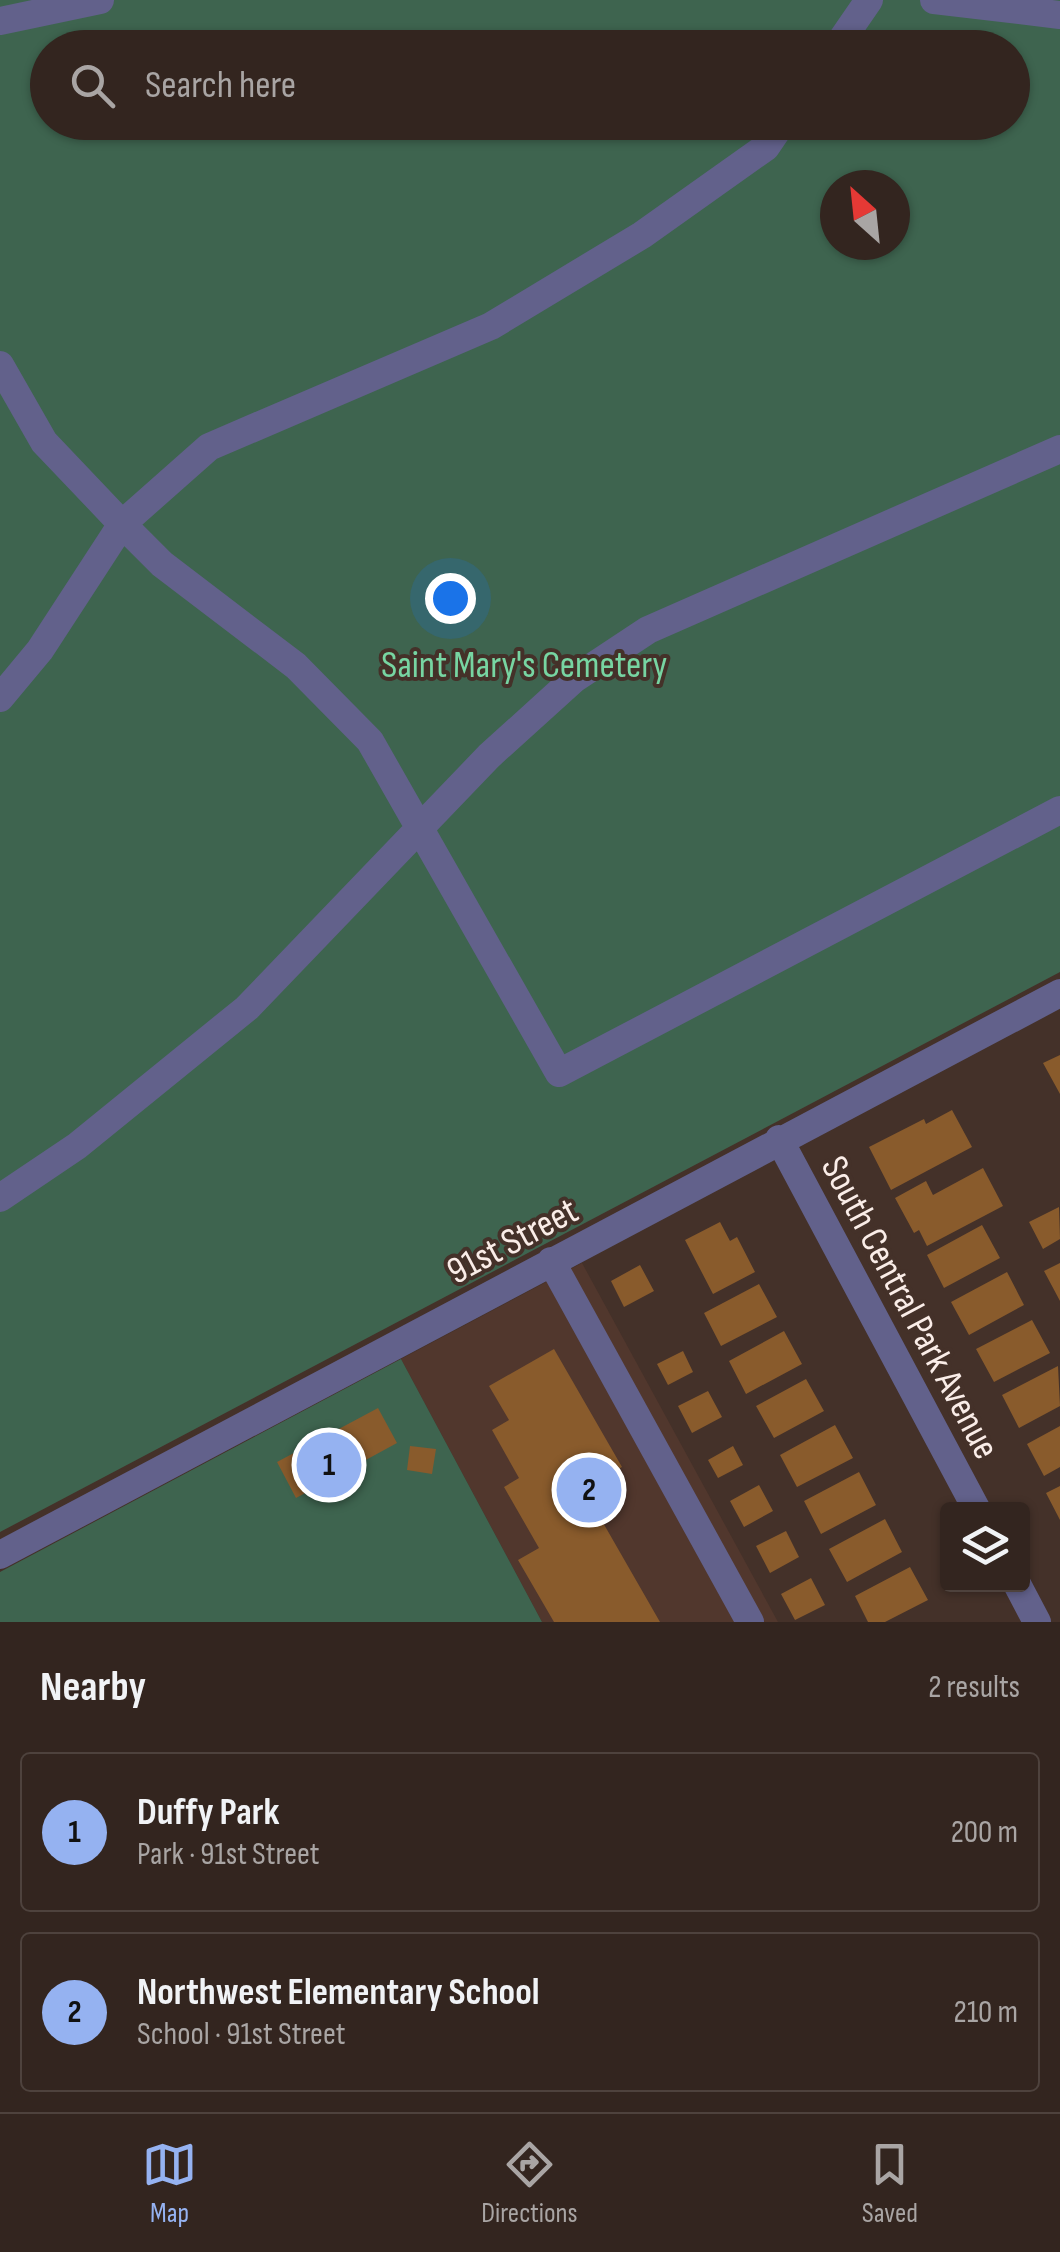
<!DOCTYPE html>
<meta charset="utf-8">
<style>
body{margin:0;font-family:"Sofia Sans Condensed",sans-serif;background:#3e312c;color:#f1f3f6}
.controls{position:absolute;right:30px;bottom:30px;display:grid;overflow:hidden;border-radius:10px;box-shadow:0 2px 8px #0004}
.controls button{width:90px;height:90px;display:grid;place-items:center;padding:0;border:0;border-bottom:2px solid #4e423d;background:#33251f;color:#f1f3f6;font:50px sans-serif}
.compass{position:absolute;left:820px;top:170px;width:90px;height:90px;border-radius:50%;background:#33251f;box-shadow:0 2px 8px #0004;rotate:333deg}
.you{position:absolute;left:450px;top:598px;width:35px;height:35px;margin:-25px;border:8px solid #fff;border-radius:50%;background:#1a73e8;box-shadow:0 0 0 15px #1a73e833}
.badge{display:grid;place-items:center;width:65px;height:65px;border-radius:50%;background:#95b2f1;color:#111;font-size:32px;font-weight:700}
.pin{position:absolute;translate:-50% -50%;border:5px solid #fff;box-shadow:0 2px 10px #0006}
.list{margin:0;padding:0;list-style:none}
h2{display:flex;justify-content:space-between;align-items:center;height:130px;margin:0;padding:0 40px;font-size:42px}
h2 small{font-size:32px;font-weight:400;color:#a9a5a4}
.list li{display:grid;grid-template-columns:65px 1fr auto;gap:30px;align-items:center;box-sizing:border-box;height:160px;margin:0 20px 20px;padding:0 20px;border:2px solid #4e423d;border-radius:10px}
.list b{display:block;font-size:38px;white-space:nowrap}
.list p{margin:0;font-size:32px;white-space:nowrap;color:#a9a5a4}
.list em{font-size:32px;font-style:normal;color:#a9a5a4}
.icon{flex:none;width:55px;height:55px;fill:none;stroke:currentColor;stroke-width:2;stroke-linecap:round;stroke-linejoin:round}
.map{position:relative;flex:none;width:1060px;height:1622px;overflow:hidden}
.search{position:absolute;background:#33251f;box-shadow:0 2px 8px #0004;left:30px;right:30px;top:30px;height:110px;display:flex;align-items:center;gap:25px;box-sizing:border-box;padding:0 35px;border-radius:55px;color:#a9a5a4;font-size:38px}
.sheet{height:490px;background:#33251f}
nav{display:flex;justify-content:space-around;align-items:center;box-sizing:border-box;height:140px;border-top:2px solid #4e423d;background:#33251f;font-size:28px;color:#a9a5a4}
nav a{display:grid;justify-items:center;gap:5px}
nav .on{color:#95b2f1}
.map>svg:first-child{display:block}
.built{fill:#51372d}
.green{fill:#3e644f;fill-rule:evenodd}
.building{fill:#895b2c}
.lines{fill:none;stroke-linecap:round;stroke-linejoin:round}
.minor{stroke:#62618b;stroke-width:28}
.labels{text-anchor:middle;stroke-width:8;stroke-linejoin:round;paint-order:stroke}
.park-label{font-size:38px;fill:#77d5a2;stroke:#443129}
.street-label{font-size:38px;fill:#faede8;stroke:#443129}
</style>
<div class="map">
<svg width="1060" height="1622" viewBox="0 0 1060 1622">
<rect width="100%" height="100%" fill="#443129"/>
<!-- built -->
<path class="built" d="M582,1263L778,1622H542L401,1359Z"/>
<!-- green -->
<path class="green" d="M0,0H1060V972L0,1532ZM48,48H1012V122H48ZM835,185H895V245H835Z
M401,1359L542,1622H0V1572Z"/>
<!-- building -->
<path class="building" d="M1060,1055V1094L1043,1063Z
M952,1110L972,1147L891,1190L869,1147L924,1119L926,1124Z
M983,1168L1003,1206L927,1246L919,1230L914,1233L895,1198L926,1181L933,1195Z
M1059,1207L1060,1239L1043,1249L1029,1222Z
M720,1222L730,1241L737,1237L755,1272L713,1294L685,1240Z
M982,1225L1000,1258L944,1288L927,1255Z
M1060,1263V1301L1044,1271Z
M640,1265L654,1291L624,1307L611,1281Z
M1007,1272L1024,1305L969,1335L951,1302Z
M759,1284L777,1317L721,1346L704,1313Z
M1032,1320L1050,1353L994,1382L976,1349Z
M784,1331L802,1364L746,1394L729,1361Z
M554,1349L622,1467L572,1495L587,1520L598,1514L660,1622H554L518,1560L539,1548L504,1487L519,1478L492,1430L509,1420L489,1386Z
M683,1351L693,1372L668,1385L657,1364Z
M1058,1366L1060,1406L1019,1428L1002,1395Z
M806,1379L824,1411L774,1438L756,1406Z
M708,1391L722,1417L692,1433L678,1406Z
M378,1408L397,1443L296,1498L277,1462Z
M835,1425L853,1458L797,1487L780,1455Z
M1060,1426V1467L1044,1476L1027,1444Z
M410,1446L436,1449L432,1474L407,1470Z
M733,1446L743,1465L718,1478L708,1460Z
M859,1472L876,1505L821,1534L804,1501Z
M759,1485L773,1511L744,1527L730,1501Z
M1060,1486V1520L1046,1493Z
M885,1519L902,1552L847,1582L829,1549Z
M786,1531L799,1557L770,1573L756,1546Z
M910,1567L928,1600L885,1622H868L855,1596Z
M811,1578L825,1605L795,1620L781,1594Z"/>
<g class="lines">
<!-- minor -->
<path class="minor" d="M934,0L1060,15
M0,21L100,0
M836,48L869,0
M0,365L44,442L122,524L162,564L296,666L370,741L559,1073L1060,810
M0,698L40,650L122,524L209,447L491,326L642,235L766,147L783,122
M779,1139L977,1510
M0,1198L77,1146L247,1008L489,756L574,679L648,630L1060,449
M551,1261L750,1622
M0,1555L1060,993
M1017,1584L1037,1622"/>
</g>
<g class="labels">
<!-- park labels -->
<g class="park-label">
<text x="524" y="677">Saint Mary's Cemetery</text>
</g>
<!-- street labels -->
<g class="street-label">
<text transform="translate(512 1240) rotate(-28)" y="13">91st Street</text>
<text transform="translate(911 1307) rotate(62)" y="13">South Central Park Avenue</text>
</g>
</g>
</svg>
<div class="controls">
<button><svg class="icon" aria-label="layers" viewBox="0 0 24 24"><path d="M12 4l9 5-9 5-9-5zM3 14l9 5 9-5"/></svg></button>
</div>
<svg class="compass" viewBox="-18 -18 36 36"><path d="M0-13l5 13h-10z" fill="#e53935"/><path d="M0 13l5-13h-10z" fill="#a9a5a4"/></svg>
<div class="you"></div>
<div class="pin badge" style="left:329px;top:1465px">1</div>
<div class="pin badge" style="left:589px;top:1490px">2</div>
<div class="search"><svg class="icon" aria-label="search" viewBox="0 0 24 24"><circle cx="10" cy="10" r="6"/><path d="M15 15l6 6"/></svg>Search here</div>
</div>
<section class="sheet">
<h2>Nearby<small>2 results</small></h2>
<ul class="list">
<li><span class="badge">1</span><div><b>Duffy Park</b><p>Park · 91st Street</p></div><em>200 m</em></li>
<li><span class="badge">2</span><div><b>Northwest Elementary School</b><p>School · 91st Street</p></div><em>210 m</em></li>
</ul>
</section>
<nav>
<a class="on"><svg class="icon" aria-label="map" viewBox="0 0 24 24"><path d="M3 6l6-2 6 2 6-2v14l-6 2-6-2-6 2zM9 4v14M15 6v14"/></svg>Map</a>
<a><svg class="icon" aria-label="directions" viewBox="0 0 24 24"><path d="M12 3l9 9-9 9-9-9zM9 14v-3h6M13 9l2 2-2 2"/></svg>Directions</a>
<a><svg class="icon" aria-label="saved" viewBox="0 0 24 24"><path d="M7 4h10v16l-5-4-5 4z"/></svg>Saved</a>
</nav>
